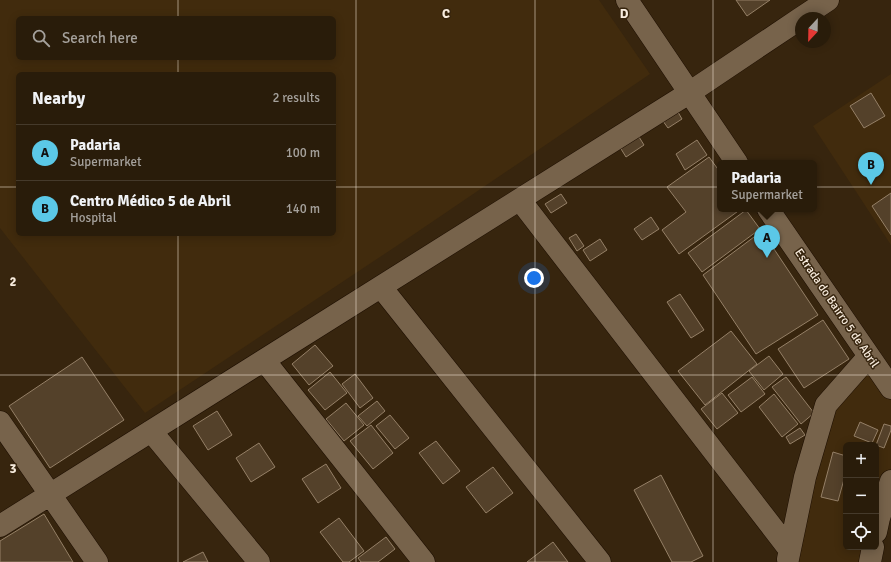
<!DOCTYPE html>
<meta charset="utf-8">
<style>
body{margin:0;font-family:Signika,sans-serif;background:#312513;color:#f1f3f6}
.controls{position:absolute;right:12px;bottom:12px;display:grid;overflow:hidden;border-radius:6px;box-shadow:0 2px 10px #0003}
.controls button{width:36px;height:36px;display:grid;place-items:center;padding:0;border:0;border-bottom:1px solid #453a2b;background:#291c0a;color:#f1f3f6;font:20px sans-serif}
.compass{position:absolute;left:795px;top:12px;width:36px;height:36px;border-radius:50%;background:#291c0a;box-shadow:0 2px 10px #0003;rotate:202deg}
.you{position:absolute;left:534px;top:278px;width:14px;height:14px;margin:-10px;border:3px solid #fff;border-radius:50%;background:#1a73e8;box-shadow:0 0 0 6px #1a73e833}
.badge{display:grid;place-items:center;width:26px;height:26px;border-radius:50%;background:#5bc8e7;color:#111;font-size:13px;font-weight:700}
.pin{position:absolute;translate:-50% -33px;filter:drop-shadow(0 1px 2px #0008)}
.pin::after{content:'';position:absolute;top:21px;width:14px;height:12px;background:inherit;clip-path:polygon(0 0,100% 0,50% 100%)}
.popup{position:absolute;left:717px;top:160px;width:100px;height:52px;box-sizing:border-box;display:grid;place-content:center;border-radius:6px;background:#291c0a;filter:drop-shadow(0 1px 3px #0005);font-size:13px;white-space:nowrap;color:#a5a19c}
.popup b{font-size:15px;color:#f1f3f6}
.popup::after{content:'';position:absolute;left:50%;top:100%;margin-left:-8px;border:8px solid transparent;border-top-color:#291c0a}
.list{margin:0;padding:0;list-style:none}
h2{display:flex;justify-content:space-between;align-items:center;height:52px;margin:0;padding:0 16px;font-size:17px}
h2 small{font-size:13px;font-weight:400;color:#a5a19c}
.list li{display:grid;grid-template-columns:26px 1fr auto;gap:12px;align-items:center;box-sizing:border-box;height:56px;padding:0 16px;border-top:1px solid #453a2b}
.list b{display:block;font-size:15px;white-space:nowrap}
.list p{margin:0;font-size:13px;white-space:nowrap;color:#a5a19c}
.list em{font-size:13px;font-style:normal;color:#a5a19c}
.icon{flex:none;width:22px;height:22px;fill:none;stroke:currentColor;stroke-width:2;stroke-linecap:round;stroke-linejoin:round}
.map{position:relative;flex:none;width:891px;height:562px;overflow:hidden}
.search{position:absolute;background:#291c0a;box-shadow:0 2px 10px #0003;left:16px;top:16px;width:320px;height:44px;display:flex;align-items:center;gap:10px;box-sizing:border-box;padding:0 14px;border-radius:6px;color:#a5a19c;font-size:15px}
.panel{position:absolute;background:#291c0a;box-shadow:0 2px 10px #0003;left:16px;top:72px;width:320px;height:164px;border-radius:6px}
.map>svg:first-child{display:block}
.built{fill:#412b0d;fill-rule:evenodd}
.building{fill:#54412a;stroke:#958067}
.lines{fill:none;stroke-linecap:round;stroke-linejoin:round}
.minor-casing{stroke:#1d0e00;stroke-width:23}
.minor{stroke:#77634b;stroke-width:22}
.grid{fill:none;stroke:#f7ebdd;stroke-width:1;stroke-opacity:0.55}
.labels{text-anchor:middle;stroke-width:3;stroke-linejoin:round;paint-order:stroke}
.street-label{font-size:12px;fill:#f7ebdd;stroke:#37250e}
.grid-label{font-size:13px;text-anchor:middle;font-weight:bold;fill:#f7ebdd;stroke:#37250e;stroke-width:3;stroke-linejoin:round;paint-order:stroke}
</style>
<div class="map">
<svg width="891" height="562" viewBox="0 0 891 562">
<rect width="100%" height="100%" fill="#37250e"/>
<!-- built -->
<path class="built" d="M0,0H599L650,74L401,243L145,413L0,228ZM18,18H334V58H18ZM18,74H334V234H18Z
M891,74V245L813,126Z
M869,356L891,388V481L876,532V445H846V547H873L870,562H787L826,405Z"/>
<!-- building -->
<path class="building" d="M736,0H770L747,16Z
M871,93L885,116L864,128L850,106Z
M675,107L682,119L668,128L660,117Z
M636,132L644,145L626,157L618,144Z
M697,140L707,155L685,170L676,154Z
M709,157L720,172V209H741L679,254L662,230L686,212L667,187Z
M891,193V235L872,206Z
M561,194L567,203L551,213L545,204Z
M746,210L760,229L702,272L688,253Z
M651,217L659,229L642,240L634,229Z
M762,231L818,315L756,354L703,275Z
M576,234L584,246L577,251L569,238Z
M600,239L607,250L590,261L583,250Z
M680,294L704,330L691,338L667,302Z
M823,320L849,359L804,388L778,349Z
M731,331L757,364L705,405L678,371Z
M315,345L333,366L309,385L292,364Z
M769,356L783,374L764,390L749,371Z
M82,357L124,420L50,468L9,406Z
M330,372L347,393L325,410L308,390Z
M355,374L373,398L360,408L342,384Z
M752,377L765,394L741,412L728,395Z
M786,377L814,413L801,424L772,387Z
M722,393L738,413L717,429L701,409Z
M774,394L798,424L782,437L759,407Z
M377,401L385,411L367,426L358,416Z
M346,403L364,425L344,441L326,419Z
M217,411L232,435L208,450L193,426Z
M390,415L409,438L395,449L376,426Z
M860,422L878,430L872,443L854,436Z
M884,424L891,426V430L884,448L876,445Z
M371,425L393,453L373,469L350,441Z
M800,428L805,435L790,444L786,437Z
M436,441L460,471L443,484L419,453Z
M259,443L275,467L251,482L236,458Z
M833,452L846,456V472L838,501L821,497Z
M326,464L341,488L318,503L302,479Z
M493,467L513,493L486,513L466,487Z
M661,475L703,556L691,562H672L634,490Z
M44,514L73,562H0V541Z
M339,518L364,551L349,562H343L320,532Z
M386,537L395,549L378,562H361L358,558Z
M553,542L568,562H527Z
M203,552L208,562H183Z"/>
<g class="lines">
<!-- minor casing -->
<g class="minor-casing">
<path id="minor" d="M627,0L737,163
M801,18L828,0
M520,200L789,549
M768,209L891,388
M381,287L600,562
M264,360L424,562
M0,422L97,562
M151,431L259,562
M0,526L689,93L801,18
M876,532L879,518L891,481
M788,559L805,477L826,405L869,356
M870,562L873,547"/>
</g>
<!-- minor -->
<use href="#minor" class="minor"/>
</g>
<!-- grid -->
<path class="grid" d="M178,0V18M356,0V562M535,0V562M713,0V562M178,58V74M0,187H18M334,187H891M178,234V562M0,375H891"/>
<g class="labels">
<!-- street labels -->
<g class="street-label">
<text transform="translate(837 308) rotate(56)" y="4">Estrada do Bairro 5 de Abril</text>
</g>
</g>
<g class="grid-label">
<text x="446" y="18">C</text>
<text x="624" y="18">D</text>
<text x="13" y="286">2</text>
<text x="13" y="473">3</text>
</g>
</svg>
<div class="controls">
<button>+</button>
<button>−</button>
<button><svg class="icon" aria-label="locate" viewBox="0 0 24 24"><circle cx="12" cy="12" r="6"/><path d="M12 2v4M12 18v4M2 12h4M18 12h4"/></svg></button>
</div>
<svg class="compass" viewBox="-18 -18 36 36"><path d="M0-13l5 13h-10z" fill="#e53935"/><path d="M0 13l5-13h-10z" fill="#a5a19c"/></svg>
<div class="you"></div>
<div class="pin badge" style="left:767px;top:258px">A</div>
<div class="popup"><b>Padaria</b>Supermarket</div>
<div class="pin badge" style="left:871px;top:185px">B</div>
<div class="search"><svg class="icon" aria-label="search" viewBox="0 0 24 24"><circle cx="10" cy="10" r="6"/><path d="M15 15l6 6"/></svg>Search here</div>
<section class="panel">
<h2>Nearby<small>2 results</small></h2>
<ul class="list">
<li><span class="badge">A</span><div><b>Padaria</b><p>Supermarket</p></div><em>100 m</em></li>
<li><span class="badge">B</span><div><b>Centro Médico 5 de Abril</b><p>Hospital</p></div><em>140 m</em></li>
</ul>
</section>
</div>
